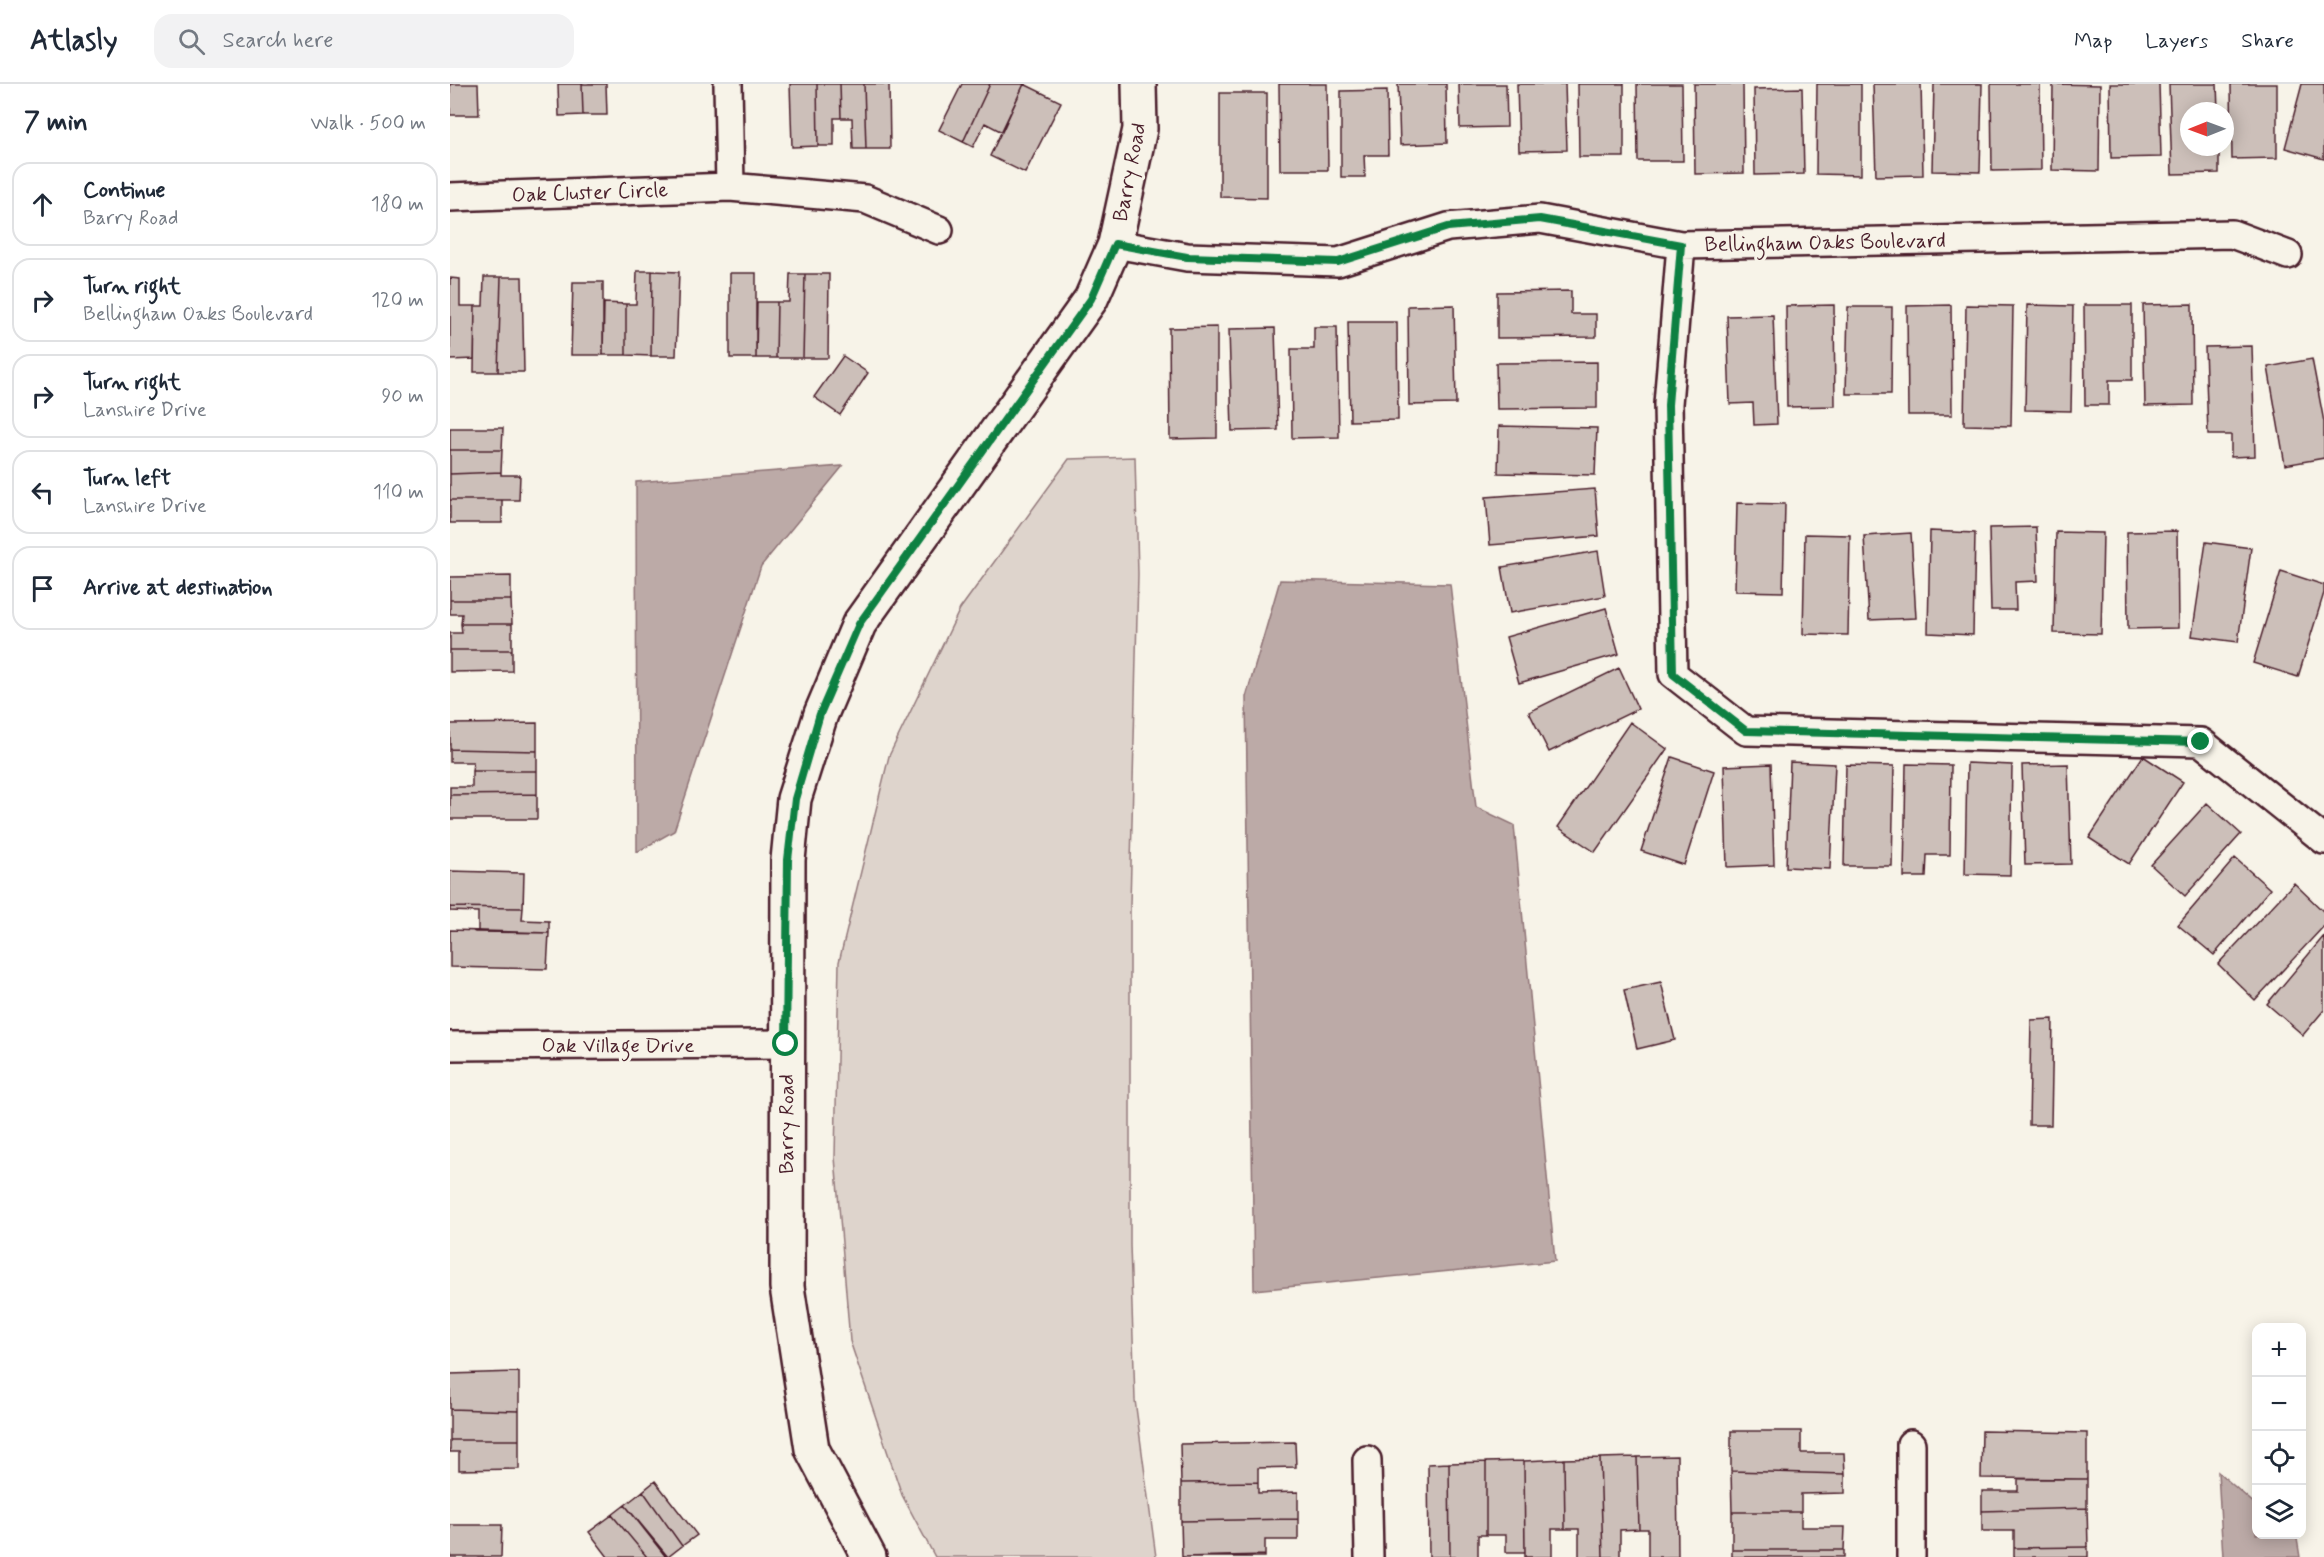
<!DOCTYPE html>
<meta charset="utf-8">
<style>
body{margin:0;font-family:Mynerve,sans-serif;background:#f2f2f3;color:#1f2937}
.controls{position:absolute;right:18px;bottom:18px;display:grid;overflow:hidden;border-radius:12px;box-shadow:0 3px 15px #0003}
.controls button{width:54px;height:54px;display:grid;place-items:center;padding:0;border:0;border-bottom:2px solid #e0e1e3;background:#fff;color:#1f2937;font:30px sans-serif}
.compass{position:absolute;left:1730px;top:18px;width:54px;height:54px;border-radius:50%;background:#fff;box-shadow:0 3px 15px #0003;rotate:269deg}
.stop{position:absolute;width:18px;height:18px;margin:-14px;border:4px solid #0b8043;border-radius:50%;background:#fff}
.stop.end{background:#0b8043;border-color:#fff;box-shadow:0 2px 6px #0008}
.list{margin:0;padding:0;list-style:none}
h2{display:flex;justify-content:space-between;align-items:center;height:78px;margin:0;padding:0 24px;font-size:26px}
h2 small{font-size:20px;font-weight:400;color:#747a83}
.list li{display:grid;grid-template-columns:39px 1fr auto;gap:18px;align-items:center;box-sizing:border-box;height:84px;margin:0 12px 12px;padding:0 12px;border:2px solid #e0e1e3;border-radius:18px}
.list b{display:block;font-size:22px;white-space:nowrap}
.list p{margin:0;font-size:20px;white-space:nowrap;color:#747a83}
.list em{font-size:20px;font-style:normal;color:#747a83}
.icon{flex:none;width:33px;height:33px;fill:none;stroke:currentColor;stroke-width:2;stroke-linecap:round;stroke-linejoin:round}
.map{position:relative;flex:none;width:1874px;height:1473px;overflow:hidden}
header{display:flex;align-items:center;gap:36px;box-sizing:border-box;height:84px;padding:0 30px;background:#fff;border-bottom:2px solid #e0e1e3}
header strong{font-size:28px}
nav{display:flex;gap:33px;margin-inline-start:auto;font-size:21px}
.search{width:420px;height:54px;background:#f2f2f3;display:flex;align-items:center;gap:15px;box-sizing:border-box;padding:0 21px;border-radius:18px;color:#747a83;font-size:22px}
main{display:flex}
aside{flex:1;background:#fff}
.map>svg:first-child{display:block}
.green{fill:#ded4cc;stroke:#947a7c;stroke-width:1.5}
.water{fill:#bcaaa7;stroke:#8e7275;stroke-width:1.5}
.building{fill:#ccbfb9;stroke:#4a1f2b;stroke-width:1.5}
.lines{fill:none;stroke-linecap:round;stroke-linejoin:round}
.street-casing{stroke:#4a1f2b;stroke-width:32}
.secondary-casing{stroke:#4a1f2b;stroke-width:38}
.street{stroke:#f7f3e8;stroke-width:27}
.secondary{stroke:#f7f3e8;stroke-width:33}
.route{stroke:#0b8043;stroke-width:8}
.labels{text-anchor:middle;stroke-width:6;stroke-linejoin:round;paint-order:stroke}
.street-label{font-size:21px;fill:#4a1f2b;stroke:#f7f3e8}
</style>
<header>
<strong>Atlasly</strong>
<div class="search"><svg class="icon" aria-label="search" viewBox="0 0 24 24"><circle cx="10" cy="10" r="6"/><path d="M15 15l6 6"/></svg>Search here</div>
<nav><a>Map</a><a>Layers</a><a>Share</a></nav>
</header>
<main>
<aside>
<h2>7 min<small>Walk · 500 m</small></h2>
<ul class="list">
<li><svg class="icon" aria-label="ahead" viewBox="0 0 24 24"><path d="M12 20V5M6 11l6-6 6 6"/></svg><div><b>Continue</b><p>Barry Road</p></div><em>180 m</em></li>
<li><svg class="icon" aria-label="right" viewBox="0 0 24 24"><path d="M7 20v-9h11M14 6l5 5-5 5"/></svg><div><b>Turn right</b><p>Bellingham Oaks Boulevard</p></div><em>120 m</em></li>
<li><svg class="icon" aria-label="right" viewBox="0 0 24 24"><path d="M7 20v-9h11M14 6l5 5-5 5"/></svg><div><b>Turn right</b><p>Lanshire Drive</p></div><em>90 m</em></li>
<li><svg class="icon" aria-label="left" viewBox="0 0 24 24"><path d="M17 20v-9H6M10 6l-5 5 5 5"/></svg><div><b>Turn left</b><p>Lanshire Drive</p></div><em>110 m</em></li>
<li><svg class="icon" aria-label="arrive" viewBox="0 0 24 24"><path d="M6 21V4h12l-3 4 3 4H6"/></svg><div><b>Arrive at destination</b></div></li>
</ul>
</aside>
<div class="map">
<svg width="1874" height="1473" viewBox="0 0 1874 1473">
<rect width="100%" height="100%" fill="#f7f3e8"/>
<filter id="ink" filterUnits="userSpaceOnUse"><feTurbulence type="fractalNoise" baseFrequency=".0167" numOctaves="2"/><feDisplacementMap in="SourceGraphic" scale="12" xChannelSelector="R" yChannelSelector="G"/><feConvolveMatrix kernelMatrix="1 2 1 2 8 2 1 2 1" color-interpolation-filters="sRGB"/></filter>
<g filter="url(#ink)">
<!-- green -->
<path class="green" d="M685,373L688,490L680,821V1161L685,1316L706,1473H485L452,1411L400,1257L385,1073L389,878L439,672L510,525L619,375Z"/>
<!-- water -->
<path class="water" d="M393,382L311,482L224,747L187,768L186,398Z
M830,496L1000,500L1026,723L1064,741L1105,1177L804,1206L796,613Z
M1768,1388L1806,1421V1450L1841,1451L1847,1455L1850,1473H1773Z"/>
<!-- building -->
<path class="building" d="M0,0H28L29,31H0Z
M108,0H132L133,31L109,32Z
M132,0H156L157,31H133Z
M340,0H367L368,62L342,63Z
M367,0H390L391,34H384V62H368Z
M390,0H414L416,65H403L402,34H391Z
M414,0H439L440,65H416Z
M512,0H540L513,58L489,46Z
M540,0H574L552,48L535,39L523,63L513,58Z
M574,0L611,18L575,89L540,72Z
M829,0H877L878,86H830Z
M948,0H996L997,59L950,61Z
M1009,0H1056L1057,43L1010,44Z
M1067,0H1115L1117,66L1069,67Z
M1128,0H1174V73H1129Z
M1187,0H1232L1233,77H1188Z
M1244,0H1293L1294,89L1245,90Z
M1367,0H1411V91L1366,90Z
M1423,0H1471L1473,91L1426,92Z
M1484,0H1532L1530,88L1482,87Z
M1541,0H1590L1591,86L1542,87Z
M1603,0L1650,1L1649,87L1602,86Z
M1660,0H1709L1711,73L1661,74Z
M1719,0H1767L1768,27H1739V63H1769V89L1722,90Z
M1781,0H1827V74L1782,75Z
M1852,0H1874V75L1835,64Z
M1352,4L1354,90L1305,91L1304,5Z
M937,6L938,71H914L915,93H891V7Z
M770,9H817V114L770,113Z
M187,187H202L201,272L176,271V220H186Z
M202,187L229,188L226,272H201Z
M280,189H306V274H280Z
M340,190H355L353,274H326L327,218H339Z
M355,190H379L378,274H353Z
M34,193H51L48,288H24L25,222H33Z
M51,193H72L74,288H48Z
M0,194L10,195V222H25L24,275L0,276Z
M123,198H153V271H121Z
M1121,207V230H1146V253L1047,254V208Z
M307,218H327L326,274H306Z
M154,219L176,220V271H153Z
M1742,220L1743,321L1695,322L1693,221Z
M1004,221L1006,320L959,321L958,222Z
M1384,221L1385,322L1337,323L1336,222Z
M1501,221L1502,331H1458L1457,222Z
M1516,221L1563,222L1561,342L1514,341Z
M1577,221L1623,222L1621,327L1575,326Z
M1634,221H1682V296H1659V321H1635Z
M1398,223H1442L1441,310H1396Z
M1323,231L1327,340L1304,341L1303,319L1280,320L1277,232Z
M898,238H947L948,336L900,337Z
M767,243V354L720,355L719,244Z
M864,243H887L889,353L842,354L841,265H864Z
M825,244L828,346L782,347L779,245Z
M1802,262L1805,372L1781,373V351H1758L1755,263Z
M393,272L418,289L390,331L364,313Z
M1862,275L1874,338V374L1835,381L1818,283Z
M1147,278V324L1047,325L1046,279Z
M1049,342L1147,344L1145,391L1048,389Z
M0,344H53L52,366H0Z
M0,366H52L51,388L0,390Z
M51,388V391H70L69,416H0V390Z
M1145,405L1149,452L1040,461L1036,413Z
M0,416H52V439H0Z
M1287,419L1335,420L1333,508L1285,507Z
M1586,443L1588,497L1565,498L1566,526H1541L1539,444Z
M1480,447L1525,449L1523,551L1478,549Z
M1727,447L1728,544L1678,545L1677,448Z
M1606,448L1653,449L1651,550L1604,549Z
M1461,449L1466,534L1419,536L1414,452Z
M1355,450L1400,451L1398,551L1353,550Z
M1756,458L1801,464L1788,558L1742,552Z
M1148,467L1155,512L1060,529L1052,483Z
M1831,487L1874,501V509L1848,593L1803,579Z
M61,492V516H0V493Z
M0,516H61L62,540H11L12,530H0Z
M1156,524L1169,570L1069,599L1056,553Z
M11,540H62V566H0V549H12Z
M0,566H62V587L0,588Z
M1169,584L1188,625L1099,668L1079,628Z
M1180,638L1217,665L1145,768L1108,743Z
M87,639V667L0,665V640Z
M0,665L87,667V687H22L23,678H0Z
M1693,672L1733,698L1679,780L1639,754Z
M1222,673L1264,687L1234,781L1191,767Z
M1340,678L1385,680L1380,785L1336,783Z
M1517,679L1562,681L1560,791L1515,790Z
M1321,680L1324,781L1277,783L1274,682Z
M1456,680L1501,681L1500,771H1477L1476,793H1454Z
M1618,680L1621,780L1575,781L1572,681Z
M1396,681L1444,682L1442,782H1394Z
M22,687H87V710L0,711V703H22Z
M87,710V735H0V711Z
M1757,719L1791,750L1735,812L1701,781Z
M1785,774L1820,805L1764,871L1728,841Z
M0,787L74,789L73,824L0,823Z
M1844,799L1874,828V842L1805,916L1768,880Z
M0,823L73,824L72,836L99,837V849L25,848L23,847H28V828L0,827Z
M0,846L99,849L97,885L0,883Z
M1874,852V926L1853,951L1817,920Z
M1211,898L1225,956L1187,965L1174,906Z
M1603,935L1601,1041H1579L1581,936Z
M69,1288V1327L0,1325V1290Z
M0,1325L69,1327V1356H0Z
M1281,1347H1351V1369H1394L1395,1390L1281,1387Z
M1532,1347L1637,1349V1395L1531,1394Z
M0,1356H69V1385L9,1386V1368H0Z
M845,1358L846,1383L808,1384V1398L731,1399L730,1360Z
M1227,1372L1228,1473H1198V1445H1189L1187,1373Z
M1187,1373L1189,1445L1170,1446V1473H1153L1150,1374Z
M1150,1374L1153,1473H1129V1445H1115L1114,1375Z
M1114,1375L1115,1445H1102V1473H1075L1074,1377Z
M1074,1377L1075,1468H1056V1451H1036V1378Z
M1036,1378V1451H1028V1473H1000L999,1379Z
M999,1379L1000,1473H979L978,1380Z
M1281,1387L1395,1390V1409L1351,1410V1428H1282Z
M1568,1395H1637V1424L1532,1427V1407H1568Z
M205,1397L247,1451L232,1462L193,1407Z
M808,1398V1409L848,1408V1435L731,1437V1399Z
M193,1407L232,1462L218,1473L175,1421Z
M175,1421L216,1473H197L162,1431Z
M1637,1424L1638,1463L1564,1464V1447H1532V1427Z
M1282,1428H1351V1443H1395L1394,1466H1282Z
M162,1431L197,1473H158L139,1448Z
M848,1435V1456H815V1471L732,1473L731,1437Z
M0,1441H52L51,1473H0Z
M1638,1463V1473H1564V1464Z
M1282,1466H1394V1473H1282Z
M815,1471V1473H732Z"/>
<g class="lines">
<!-- street casing -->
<g class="street-casing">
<path id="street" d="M278,0L280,103
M0,113L280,103L415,115L489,146
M665,160L737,173L888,178L998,143L1090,135L1231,161L1782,150L1838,171
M1231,161L1218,320L1223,590L1296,647L1751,658L1874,756
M0,962L336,960
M917,1376L919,1473
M1461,1473V1360"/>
</g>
<!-- secondary casing -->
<g class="secondary-casing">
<path id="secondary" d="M419,1473L362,1365L337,1203L338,776L344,715L371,630L409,540L641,215L665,160L690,45L689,0"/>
</g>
<!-- street -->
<use href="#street" class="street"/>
<!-- secondary -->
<use href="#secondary" class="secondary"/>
</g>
</g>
<g class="lines" filter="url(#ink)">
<!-- route -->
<path class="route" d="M336,960L338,776L345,715L370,630L409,540L641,215L665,160L737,173L888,178L998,143L1090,135L1231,161L1218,321L1223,590L1296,647L1751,658"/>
</g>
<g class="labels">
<!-- street labels -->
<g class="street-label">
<text transform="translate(679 88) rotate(-79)" y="7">Barry Road</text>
<text transform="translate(140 108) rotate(-2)" y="7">Oak Cluster Circle</text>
<text transform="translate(1375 158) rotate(-1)" y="7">Bellingham Oaks Boulevard</text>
<text x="168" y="968">Oak Village Drive</text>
<text transform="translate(336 1040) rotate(-90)" y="7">Barry Road</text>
</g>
</g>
</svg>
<div class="controls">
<button>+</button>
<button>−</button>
<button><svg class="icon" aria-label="locate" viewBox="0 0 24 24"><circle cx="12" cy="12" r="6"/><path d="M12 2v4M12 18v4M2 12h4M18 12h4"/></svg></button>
<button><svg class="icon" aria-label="layers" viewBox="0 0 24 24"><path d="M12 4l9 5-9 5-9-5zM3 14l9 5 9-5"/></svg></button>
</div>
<svg class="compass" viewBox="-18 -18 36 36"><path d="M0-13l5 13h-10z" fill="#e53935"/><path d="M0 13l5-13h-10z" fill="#747a83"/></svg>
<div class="stop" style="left:336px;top:960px"></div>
<div class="stop end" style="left:1751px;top:658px"></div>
</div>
</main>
